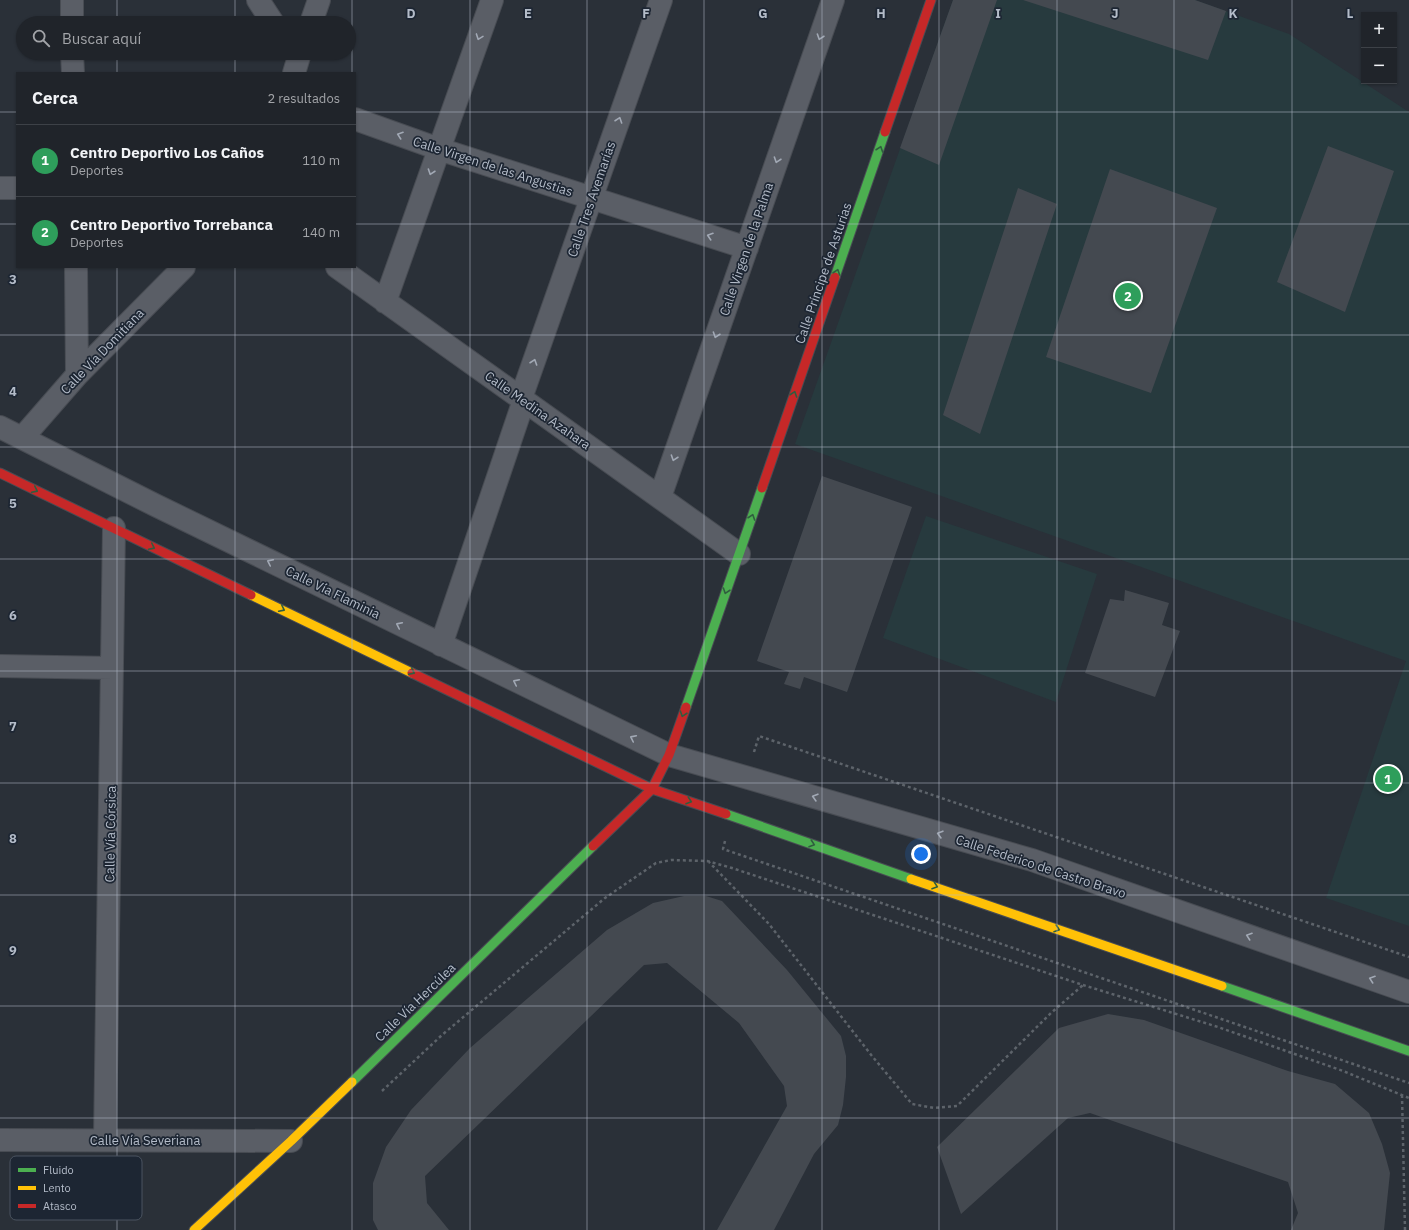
<!DOCTYPE html>
<html lang="es">
<meta charset="utf-8">
<style>
body{margin:0;font-family:"IBM Plex Sans",sans-serif;background:#282c32;color:#f1f3f6}
.controls{position:absolute;right:12px;top:12px;display:grid;overflow:hidden;border-radius:0px;box-shadow:0 1px 3px #0004}
.controls button{width:36px;height:36px;display:grid;place-items:center;padding:0;border:0;border-bottom:1px solid #3d4147;background:#20242a;color:#f1f3f6;font:20px sans-serif}
.you{position:absolute;left:921px;top:854px;width:14px;height:14px;margin:-10px;border:3px solid #fff;border-radius:50%;background:#1a73e8;box-shadow:0 0 0 6px #1a73e833}
.badge{display:grid;place-items:center;width:26px;height:26px;border-radius:50%;background:#ea580c;color:#fff;font-size:13px;font-weight:700}
.pin{position:absolute;translate:-50% -50%;border:2px solid #fff;box-shadow:0 1px 4px #0006}
.list{margin:0;padding:0;list-style:none}
h2{display:flex;justify-content:space-between;align-items:center;height:52px;margin:0;padding:0 16px;font-size:17px}
h2 small{font-size:13px;font-weight:400;color:#a2a4a8}
.list li{display:grid;grid-template-columns:26px 1fr auto;gap:12px;align-items:center;box-sizing:border-box;height:72px;padding:0 16px;border-top:1px solid #3d4147}
.list b{display:block;font-size:15px;white-space:nowrap}
.list p{margin:0;font-size:13px;white-space:nowrap;color:#a2a4a8}
.list em{font-size:13px;font-style:normal;color:#a2a4a8}
.icon{flex:none;width:22px;height:22px;fill:none;stroke:currentColor;stroke-width:2;stroke-linecap:round;stroke-linejoin:round}
.map{position:relative;flex:none;width:1409px;height:1230px;overflow:hidden}
.search{position:absolute;background:#20242a;box-shadow:0 1px 3px #0004;left:16px;top:16px;width:340px;height:44px;display:flex;align-items:center;gap:10px;box-sizing:border-box;padding:0 14px;border-radius:22px;color:#a2a4a8;font-size:15px}
.panel{position:absolute;background:#20242a;box-shadow:0 1px 3px #0004;left:16px;top:72px;width:340px;height:196px;border-radius:0px}
.map>svg:first-child{display:block}
.green{fill:#273a3e}
.building{fill:#444950}
.lines{fill:none;stroke-linecap:round;stroke-linejoin:round}
.street-casing{stroke:#484c53;stroke-width:24}
.fast-casing{stroke:#484c53;stroke-width:11}
.slow-casing{stroke:#484c53;stroke-width:11}
.jam-casing{stroke:#484c53;stroke-width:11}
.path{stroke:#5d636a;stroke-width:2.5;stroke-dasharray:3 3;stroke-linecap:butt}
.street{stroke:#5a5e66;stroke-width:22}
.fast{stroke:#4caf50;stroke-width:9}
.slow{stroke:#ffc107;stroke-width:9}
.jam{stroke:#c62828;stroke-width:9}
.oneway{stroke:#a2a9b5}
.oneway2{stroke:#305d3f}
.grid{fill:none;stroke:#b4bcc9;stroke-width:1;stroke-opacity:0.55}
.labels{text-anchor:middle;stroke-width:3.5;stroke-linejoin:round;paint-order:stroke}
.street-label{font-size:13px;fill:#b4bcc9;stroke:#1d2633}
.key{fill:#1d2633;stroke:#4a5360;stroke-width:1}
.key-label{font-size:11px;fill:#b4bcc9}
.grid-label{font-size:13px;text-anchor:middle;font-weight:bold;fill:#b4bcc9;stroke:#1d2633;stroke-width:3.5;stroke-linejoin:round;paint-order:stroke}
</style>
<div class="map">
<svg width="1409" height="1230" viewBox="0 0 1409 1230">
<rect width="100%" height="100%" fill="#2a3038"/>
<!-- green -->
<path class="green" d="M953,0H1195L1289,34L1409,112V926L1326,898L1406,661L795,444Z
M926,516L1097,574L1056,702L883,638Z"/>
<!-- building -->
<path class="building" d="M953,0H997L939,165L900,148Z
M1023,0H1195L1226,11L1208,60Z
M1328,146L1394,171L1345,312L1277,282Z
M1110,169L1217,208L1151,393L1046,357Z
M1018,188L1057,204L980,434L943,415Z
M822,476L912,507L847,692L804,677L800,689L784,684L789,672L757,661Z
M1125,590L1169,603L1162,625L1180,631L1155,697L1085,673L1110,599L1124,601Z
M684,896H706L722,901L787,970L841,1036L846,1056V1077L843,1105L838,1125L814,1154L774,1230H717L787,1106L784,1086L739,1023L667,963L644,965L425,1176L427,1203L449,1230H378L373,1220V1183L386,1147L411,1110L470,1048L607,930L653,903Z
M1108,1014L1144,1020L1288,1071L1335,1084L1369,1113L1382,1144L1390,1173L1384,1230H1291L1298,1213L1288,1182L1090,1113L1068,1118L961,1214L937,1147L1059,1028Z"/>
<g class="lines">
<!-- street casing -->
<g class="street-casing">
<path id="street" d="M72,0V23
M258,0L273,23
M311,23L319,0
M72,53L73,73
M294,73L300,53
M355,119L439,149L747,248
M0,188H17
M76,267L77,375
M337,267L739,554
M385,302L492,0
M521,398L661,0
M0,427L155,505L669,755L1032,860L1409,992
M23,437L77,375L184,267
M660,497L833,0
M441,645L524,400
M0,666L112,668
M0,1140L291,1141
M105,1140L114,528"/>
</g>
<!-- fast casing -->
<g class="fast-casing">
<path id="fast" d="M835,277L885,132
M686,707L762,488
M726,814L911,879
M1222,986L1409,1051
M352,1082L593,846"/>
</g>
<!-- slow casing -->
<g class="slow-casing">
<path id="slow" d="M251,595L412,673
M911,879L1222,986
M194,1230L291,1141L352,1082"/>
</g>
<!-- jam casing -->
<g class="jam-casing">
<path id="jam" d="M885,132L931,0
M0,473L251,595
M762,488L835,277
M412,673L652,789L726,814
M593,846L652,789L669,755L686,707"/>
</g>
<!-- path -->
<path class="path" d="M754,752L759,736L1409,957
M725,841L723,849L1409,1083
M708,861L769,924L872,1056L912,1104L934,1108L957,1106L1051,1013L1083,985
M382,1091L442,1035L605,898L656,863L671,860L707,861L732,868L1083,985L1218,1027L1343,1071L1409,1098
M1402,1095L1405,1230"/>
<!-- street -->
<use href="#street" class="street"/>
<!-- fast -->
<use href="#fast" class="fast"/>
<!-- slow -->
<use href="#slow" class="slow"/>
<!-- jam -->
<use href="#jam" class="jam"/>
</g>
<!-- one-way arrows -->
<defs><path id="oneway-chevron" d="M-2-3.5L2.5 0L-2 3.5" fill="none" stroke-width="1.6" stroke-linecap="round" stroke-linejoin="round"/></defs>
<g class="oneway">
<use href="#oneway-chevron" transform="translate(479 37) rotate(110)"/>
<use href="#oneway-chevron" transform="translate(820 37) rotate(109)"/>
<use href="#oneway-chevron" transform="translate(619 120) rotate(-71)"/>
<use href="#oneway-chevron" transform="translate(400 135) rotate(-161)"/>
<use href="#oneway-chevron" transform="translate(777 160) rotate(109)"/>
<use href="#oneway-chevron" transform="translate(431 172) rotate(109)"/>
<use href="#oneway-chevron" transform="translate(710 236) rotate(-162)"/>
<use href="#oneway-chevron" transform="translate(716 335) rotate(109)"/>
<use href="#oneway-chevron" transform="translate(534 362) rotate(-71)"/>
<use href="#oneway-chevron" transform="translate(674 458) rotate(109)"/>
<use href="#oneway-chevron" transform="translate(270 562) rotate(-154)"/>
<use href="#oneway-chevron" transform="translate(399 625) rotate(-154)"/>
<use href="#oneway-chevron" transform="translate(516 682) rotate(-154)"/>
<use href="#oneway-chevron" transform="translate(633 738) rotate(-154)"/>
<use href="#oneway-chevron" transform="translate(815 797) rotate(-164)"/>
<use href="#oneway-chevron" transform="translate(940 834) rotate(-164)"/>
<use href="#oneway-chevron" transform="translate(1249 936) rotate(-161)"/>
<use href="#oneway-chevron" transform="translate(1372 979) rotate(-161)"/>
</g>
<g class="oneway2">
<use href="#oneway-chevron" transform="translate(880 149) rotate(-71)"/>
<use href="#oneway-chevron" transform="translate(837 272) rotate(-71)"/>
<use href="#oneway-chevron" transform="translate(794 394) rotate(-71)"/>
<use href="#oneway-chevron" transform="translate(35 490) rotate(26)"/>
<use href="#oneway-chevron" transform="translate(752 517) rotate(-71)"/>
<use href="#oneway-chevron" transform="translate(152 547) rotate(26)"/>
<use href="#oneway-chevron" transform="translate(726 591) rotate(109)"/>
<use href="#oneway-chevron" transform="translate(282 609) rotate(26)"/>
<use href="#oneway-chevron" transform="translate(412 672) rotate(26)"/>
<use href="#oneway-chevron" transform="translate(683 714) rotate(109)"/>
<use href="#oneway-chevron" transform="translate(689 801) rotate(19)"/>
<use href="#oneway-chevron" transform="translate(812 844) rotate(19)"/>
<use href="#oneway-chevron" transform="translate(935 886) rotate(19)"/>
<use href="#oneway-chevron" transform="translate(1057 929) rotate(19)"/>
</g>
<!-- grid -->
<path class="grid" d="M117,0V23M235,0V23M352,0V73M470,0V1230M587,0V1230M704,0V1230M822,0V1230M939,0V1230M1057,0V1230M1174,0V1230M1292,0V1230M117,53V73M235,53V73M0,112H17M355,112H1409M0,224H17M355,224H1409M117,267V1230M235,267V1230M352,267V1230M0,335H1409M0,447H1409M0,559H1409M0,671H1409M0,783H1409M0,895H1409M0,1006H1409M0,1118H1409"/>
<g class="labels">
<!-- street labels -->
<g class="street-label">
<text transform="translate(493 166) rotate(18)" y="5">Calle Virgen de las Angustias</text>
<text transform="translate(591 199) rotate(-71)" y="5">Calle Tres Avemarías</text>
<text transform="translate(746 249) rotate(-71)" y="5">Calle Virgen de la Palma</text>
<text transform="translate(823 273) rotate(-71)" y="5">Calle Príncipe de Asturias</text>
<text transform="translate(102 351) rotate(-46)" y="5">Calle Vía Domitiana</text>
<text transform="translate(538 410) rotate(35)" y="5">Calle Medina Azahara</text>
<text transform="translate(333 592) rotate(26)" y="5">Calle Vía Flaminia</text>
<text transform="translate(110 834) rotate(-89)" y="5">Calle Vía Córsica</text>
<text transform="translate(1041 866) rotate(18)" y="5">Calle Federico de Castro Bravo</text>
<text transform="translate(415 1002) rotate(-44)" y="5">Calle Vía Hercúlea</text>
<text x="145" y="1145">Calle Vía Severiana</text>
</g>
</g>
<!-- legend -->
<rect x="10" y="1156" width="132" height="64" rx="6" class="key"/>
<rect x="18" y="1168" width="18" height="4" fill="#4caf50"/>
<rect x="18" y="1186" width="18" height="4" fill="#ffc107"/>
<rect x="18" y="1204" width="18" height="4" fill="#c62828"/>
<g class="key-label">
<text x="43" y="1174">Fluido</text>
<text x="43" y="1192">Lento</text>
<text x="43" y="1210">Atasco</text>
</g>
<g class="grid-label">
<text x="411" y="18">D</text>
<text x="528" y="18">E</text>
<text x="646" y="18">F</text>
<text x="763" y="18">G</text>
<text x="881" y="18">H</text>
<text x="998" y="18">I</text>
<text x="1115" y="18">J</text>
<text x="1233" y="18">K</text>
<text x="1350" y="18">L</text>
<text x="13" y="284">3</text>
<text x="13" y="396">4</text>
<text x="13" y="508">5</text>
<text x="13" y="620">6</text>
<text x="13" y="731">7</text>
<text x="13" y="843">8</text>
<text x="13" y="955">9</text>
</g>
</svg>
<div class="controls">
<button>+</button>
<button>−</button>
</div>
<div class="you"></div>
<div class="pin badge" style="left:1388px;top:779px;background:#2e9e5b">1</div>
<div class="pin badge" style="left:1128px;top:296px;background:#2e9e5b">2</div>
<div class="search"><svg class="icon" aria-label="search" viewBox="0 0 24 24"><circle cx="10" cy="10" r="6"/><path d="M15 15l6 6"/></svg>Buscar aquí</div>
<section class="panel">
<h2>Cerca<small>2 resultados</small></h2>
<ul class="list">
<li><span class="badge" style="background:#2e9e5b">1</span><div><b>Centro Deportivo Los Caños</b><p>Deportes</p></div><em>110 m</em></li>
<li><span class="badge" style="background:#2e9e5b">2</span><div><b>Centro Deportivo Torrebanca</b><p>Deportes</p></div><em>140 m</em></li>
</ul>
</section>
</div>
